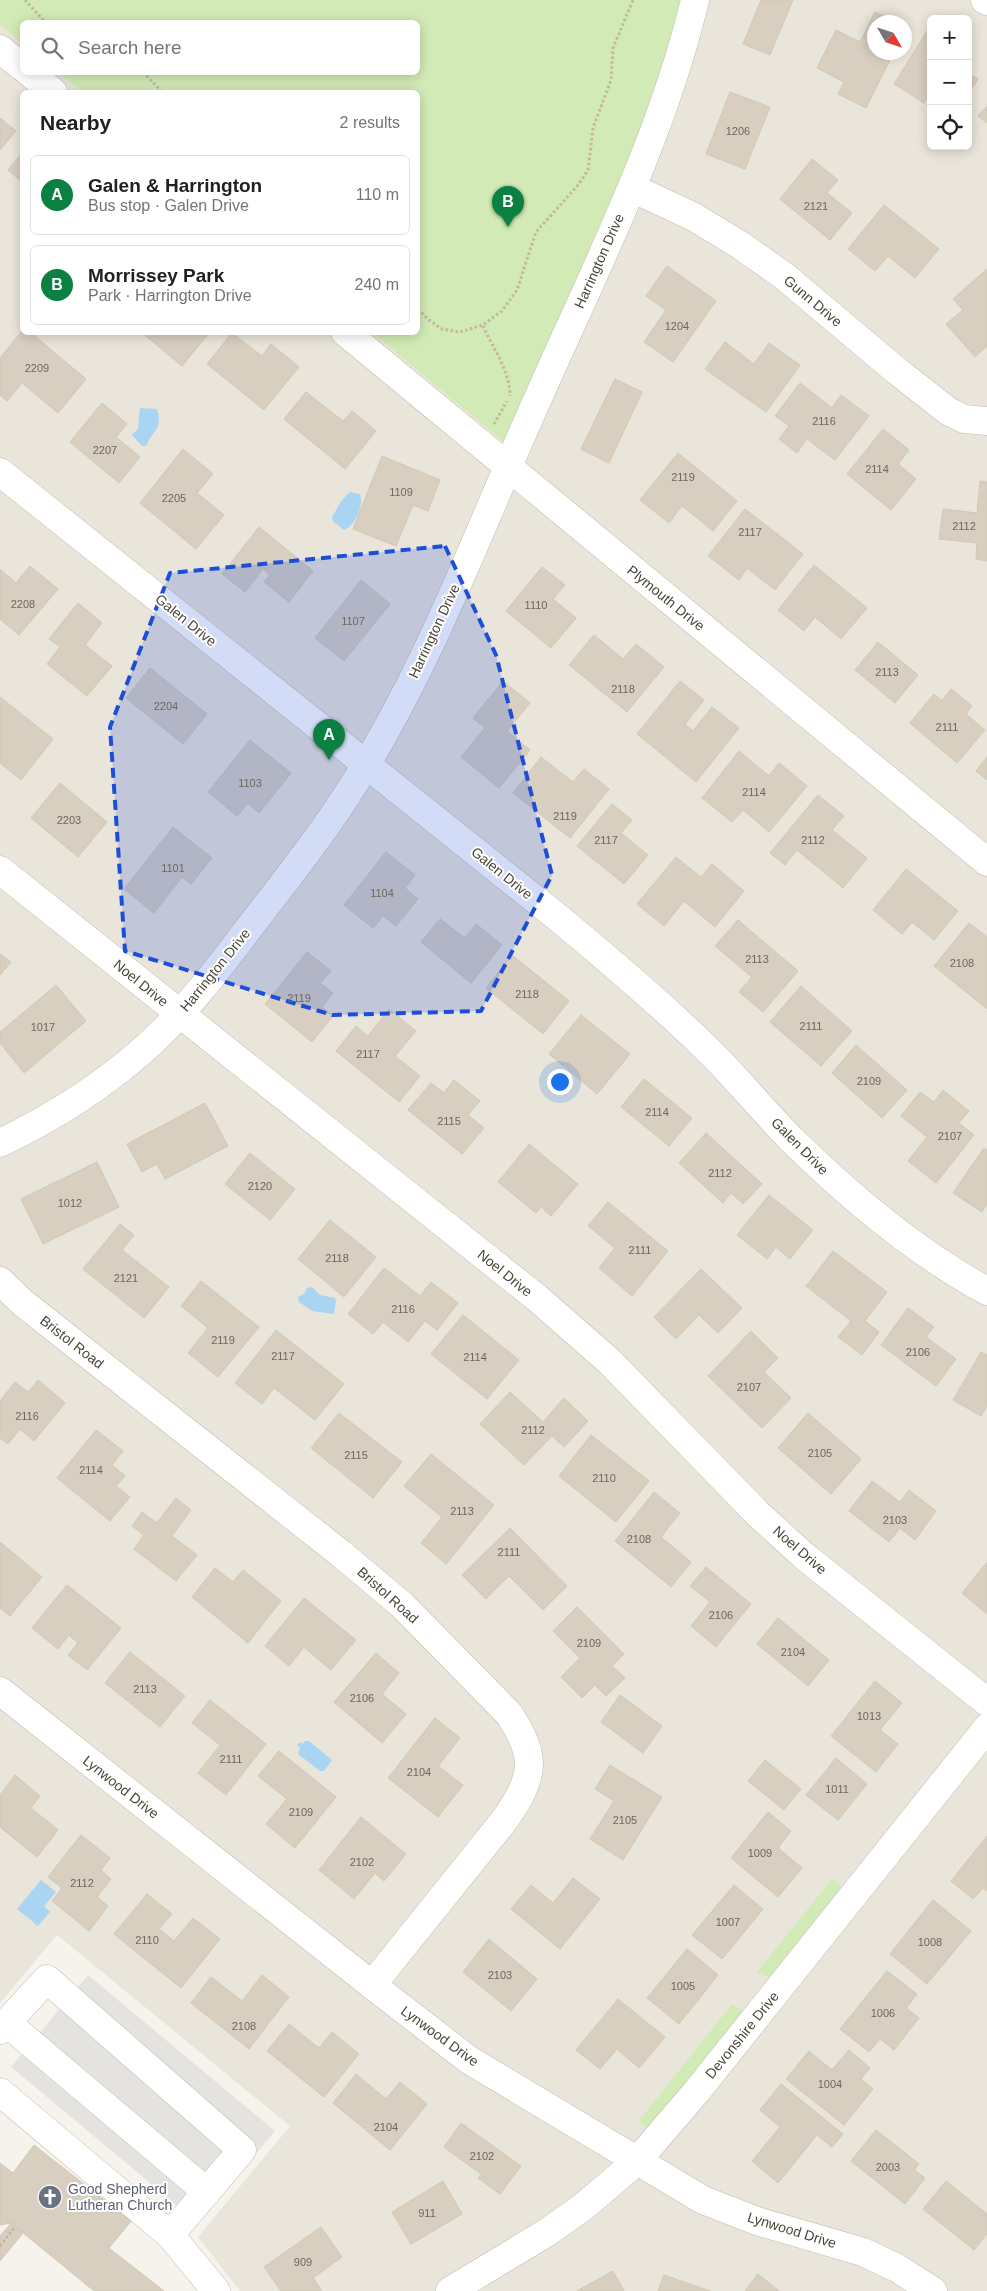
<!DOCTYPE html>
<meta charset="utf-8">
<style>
body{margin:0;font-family:Arial,sans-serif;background:#f2f2f2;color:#202124}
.controls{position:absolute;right:15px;top:15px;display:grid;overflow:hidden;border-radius:8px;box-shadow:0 2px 12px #0003}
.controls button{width:45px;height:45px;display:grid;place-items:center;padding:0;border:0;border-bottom:1px solid #e0e0e0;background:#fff;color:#202124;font:25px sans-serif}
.compass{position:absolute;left:867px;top:15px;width:45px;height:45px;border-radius:50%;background:#fff;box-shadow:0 2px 12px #0003;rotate:129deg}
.you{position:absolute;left:559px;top:1081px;width:18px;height:18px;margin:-12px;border:4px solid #fff;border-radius:50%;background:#1a73e8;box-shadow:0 0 0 8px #1a73e833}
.badge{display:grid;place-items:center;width:32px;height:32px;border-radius:50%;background:#0b8043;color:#fff;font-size:16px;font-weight:700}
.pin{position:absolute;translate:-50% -41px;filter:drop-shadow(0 1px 2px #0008)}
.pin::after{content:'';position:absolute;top:26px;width:18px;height:15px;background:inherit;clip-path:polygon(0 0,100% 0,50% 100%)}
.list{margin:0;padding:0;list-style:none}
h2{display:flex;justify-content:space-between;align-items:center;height:65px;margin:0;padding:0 20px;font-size:21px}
h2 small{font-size:16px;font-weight:400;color:#757577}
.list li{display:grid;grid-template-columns:32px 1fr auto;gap:15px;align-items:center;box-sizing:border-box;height:80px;margin:0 10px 10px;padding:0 10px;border:1px solid #e0e0e0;border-radius:8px}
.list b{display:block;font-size:19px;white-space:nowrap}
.list p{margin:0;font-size:16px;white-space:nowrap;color:#757577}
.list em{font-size:16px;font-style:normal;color:#757577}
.icon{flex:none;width:28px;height:28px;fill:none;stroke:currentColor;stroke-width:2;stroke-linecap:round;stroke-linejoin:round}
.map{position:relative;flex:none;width:987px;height:2291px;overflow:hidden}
.search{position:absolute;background:#fff;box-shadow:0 2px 12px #0003;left:20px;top:20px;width:400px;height:55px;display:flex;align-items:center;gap:12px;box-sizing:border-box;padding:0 18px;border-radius:8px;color:#757577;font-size:19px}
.panel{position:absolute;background:#fff;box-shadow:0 2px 12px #0003;left:20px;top:90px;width:400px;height:245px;border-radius:8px}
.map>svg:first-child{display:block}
.residential{fill:#eae5da;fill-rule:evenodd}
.green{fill:#d2eab5}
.parking{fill:#e5e3e0}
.water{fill:#a9d4f2}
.building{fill:#d8cfc1;stroke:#d3c7b4}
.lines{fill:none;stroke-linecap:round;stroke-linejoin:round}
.minor-casing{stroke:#c2bbae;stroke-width:29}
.path{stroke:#c4b79f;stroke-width:3;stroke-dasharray:2.5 2.5;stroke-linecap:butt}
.minor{stroke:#fff;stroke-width:28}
.marked{fill:#1d4ed8;fill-opacity:0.2;stroke:#1d4ed8;stroke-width:4;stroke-dasharray:10 6;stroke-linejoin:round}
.labels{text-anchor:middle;stroke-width:4;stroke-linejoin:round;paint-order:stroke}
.number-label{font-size:11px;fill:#6e675b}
.street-label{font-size:14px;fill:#4b4439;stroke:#fff}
.worship-label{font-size:14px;fill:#5b616d;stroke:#fff;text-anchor:start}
</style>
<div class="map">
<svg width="987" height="2291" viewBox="0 0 987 2291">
<rect width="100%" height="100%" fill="#f6f3ec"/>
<!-- residential -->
<path class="residential" d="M681,0H987V2291H240L198,2237L290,2126L57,1935L0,2003V25L22,43V72L58,73L82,92H22V332L372,333L505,443ZM931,19H968V146H931ZM874,22H904V52H874Z"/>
<!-- green -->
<path class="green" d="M0,0H681L672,37L645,122L505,443L372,333L418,332V92H82L58,73L418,72V22H22V43L0,25Z
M832,1879L840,1885L839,1890L770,1977L764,1976L757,1972Z
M732,2004L744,2012L648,2128L638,2122Z"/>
<!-- parking -->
<path class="parking" d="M88,1975L275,2131L198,2223L11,2067Z"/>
<!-- water -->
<path class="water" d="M140,408L157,409C163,429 153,430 146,446H142L132,435L138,429Z
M350,492L360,494C364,505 356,525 344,530L333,521L332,517L342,500Z
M312,1287L320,1295L335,1298L336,1301L334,1314L312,1311L299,1302L298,1297L304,1294L307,1288Z
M305,1741H309L332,1760L324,1771H320L298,1754L300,1748L297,1745L300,1742L303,1744Z
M41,1880L56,1892L44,1906L50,1912L38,1926L17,1909Z"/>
<!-- building -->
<path class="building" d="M761,0H793L770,55L743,44Z
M875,12L896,22H874V52H894L866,108L838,94L844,82L817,68L836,30L860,42Z
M927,31L931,33V93L924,103L894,84Z
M968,73L978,79L968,94Z
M730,92L770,107L745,169L706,154Z
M987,106V123L978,116Z
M0,118L16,131L0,150Z
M22,153V182L8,170Z
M812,159L838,180L827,193L852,213L830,240L780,199Z
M884,205L939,249L915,278L888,256L875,271L848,249Z
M667,266L716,301L673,362L644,342L666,310L646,296Z
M987,269V346L975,357L946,324L963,310L953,299Z
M22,331V332H30L86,379L58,413L22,383L7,401L0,395V358Z
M141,332H210L182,366Z
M232,333L262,356L271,344L299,367L264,410L207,364Z
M725,342L754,364L769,343L800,365L766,412L705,369Z
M615,379L642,392L609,463L581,449Z
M800,383L832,408L841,395L869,416L835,460L807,439L797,453L779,439L789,426L775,416Z
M306,392L343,421L352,411L376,431L345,469L284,419Z
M102,403L127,424L116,437L140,457L119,483L70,442Z
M883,429L909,450L898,464L916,479L891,510L847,474Z
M183,449L213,474L197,493L224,515L196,549L140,503Z
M678,453L737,501L713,531L682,506L669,523L640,500Z
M382,456L440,480L428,511L413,505L396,546L353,529Z
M980,481L987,482V561L976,559L977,543L939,539L943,509L977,513Z
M745,509L803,554L775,590L747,568L739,580L708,556Z
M259,527L313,571L289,602L264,582L270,575L263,569L245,592L222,574Z
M814,565L867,608L841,639L815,617L804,631L778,610Z
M30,566L58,589L19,635L0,619V569L16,583Z
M542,567L565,585L553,599L576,618L551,648L506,611Z
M361,580L390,604L344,661L315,638Z
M78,603L102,623L85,645L112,666L87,696L47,664L60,647L49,639Z
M594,635L623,659L636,644L664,667L627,712L569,665Z
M878,642L918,675L895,703L855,670Z
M150,668L207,714L183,744L126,698Z
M503,681L530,703L507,731L530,750L499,788L461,757L485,728L473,718Z
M680,681L704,700L685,724L693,731L712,707L739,728L696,782L637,734Z
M951,689L972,706L966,714L985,730L957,763L910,723L934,694L942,701Z
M0,697L53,739L21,780L0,763Z
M250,740L291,773L259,813L248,803L237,816L208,792Z
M739,751L769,776L779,763L807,786L769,832L743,810L732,822L702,798Z
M541,757L573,782L584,769L609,789L570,838L513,793Z
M987,757V780L976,771Z
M60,783L107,822L78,857L31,818Z
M818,795L844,816L832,830L867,858L843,888L797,850L785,865L770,853Z
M612,804L632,820L621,833L648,855L624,884L577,846Z
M173,827L212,858L191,884L182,877L154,913L124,889Z
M386,852L415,875L405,888L418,899L396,926L383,916L373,928L344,905Z
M676,857L701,877L712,864L744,891L715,927L684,901L664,926L637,904Z
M906,869L958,911L934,940L912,922L902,934L873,910Z
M440,919L465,938L476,924L502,945L471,983L421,942Z
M738,920L798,971L763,1012L739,992L752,977L715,946Z
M969,923L987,937V1009L934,966Z
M307,952L331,971L320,983L333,993L322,1007L333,1016L312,1042L265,1004Z
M0,954L11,962L0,975Z
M512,955L569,1001L543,1034L486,988Z
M56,985L86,1021L24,1073L0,1043V1032Z
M801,986L852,1031L821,1066L770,1022Z
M389,1009L416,1031L395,1056L420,1076L399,1102L336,1051L356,1026L368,1036Z
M581,1015L630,1054L597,1094L549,1054Z
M856,1045L907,1090L882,1118L832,1073Z
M644,1079L692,1118L669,1146L621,1107Z
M454,1080L480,1101L468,1115L484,1128L462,1154L408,1110L431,1083L444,1093Z
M943,1090L969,1111L959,1123L974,1135L936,1183L908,1161L927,1137L901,1116L920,1092L934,1102Z
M205,1103L228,1146L165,1179L157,1164L142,1172L127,1144Z
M706,1133L762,1184L743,1204L731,1193L723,1203L679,1163Z
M529,1144L578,1184L551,1216L541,1207L536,1213L498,1182Z
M984,1148L987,1150V1204L982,1212L953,1193Z
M250,1153L295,1189L270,1220L225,1184Z
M97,1162L119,1207L43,1244L21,1199Z
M769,1195L813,1230L790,1259L776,1247L767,1259L737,1235Z
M608,1202L668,1251L632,1296L599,1268L615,1248L588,1226Z
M330,1220L376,1257L344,1297L298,1259Z
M120,1224L134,1235L122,1250L169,1287L144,1318L83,1269Z
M833,1251L887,1292L865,1321L879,1332L862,1355L838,1337L851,1321L806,1286Z
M384,1268L420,1296L431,1282L458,1303L437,1330L425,1321L408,1342L383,1322L373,1334L348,1314Z
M701,1269L742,1308L718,1333L699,1315L676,1339L654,1317Z
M201,1281L259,1327L218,1377L188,1353L208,1328L181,1306Z
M908,1308L934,1327L926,1337L956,1359L936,1386L881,1345Z
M463,1315L519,1360L487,1399L431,1354Z
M276,1330L344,1384L315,1420L274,1388L262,1404L235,1383Z
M751,1331L778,1358L764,1372L791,1398L762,1428L708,1376Z
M981,1352L987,1355V1406L981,1416L953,1400Z
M38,1380L65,1403L34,1441L20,1429L8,1444L0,1438V1401L15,1382L28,1392Z
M510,1392L543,1422L564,1398L588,1421L564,1447L552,1436L524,1465L480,1424Z
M339,1413L402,1462L373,1498L311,1448Z
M808,1413L861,1459L831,1494L778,1448Z
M96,1430L123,1451L112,1465L125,1476L116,1486L130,1497L110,1521L57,1478Z
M591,1435L649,1481L616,1522L559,1476Z
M431,1454L494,1505L446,1564L421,1543L442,1517L404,1486Z
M872,1481L900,1502L909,1490L936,1511L915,1540L900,1528L889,1542L849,1511Z
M654,1492L680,1513L661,1537L691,1562L671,1587L615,1541Z
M176,1498L191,1510L172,1536L197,1555L176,1581L134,1549L144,1535L132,1526L142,1512L157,1523Z
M510,1528L567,1586L543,1610L509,1576L486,1599L462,1575Z
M0,1542L42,1577L10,1616L0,1608Z
M987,1562V1614L962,1593Z
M706,1567L751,1604L716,1647L691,1626L710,1602L690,1586Z
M215,1568L233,1582L243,1570L281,1601L248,1643L192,1597Z
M67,1585L121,1628L87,1670L68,1655L78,1643L69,1635L58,1649L32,1628Z
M304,1598L356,1640L331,1670L304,1647L289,1666L265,1646Z
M577,1607L624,1654L612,1666L625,1678L606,1696L595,1685L582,1698L561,1677L580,1658L553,1631Z
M778,1618L829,1660L808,1686L757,1644Z
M130,1652L185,1696L160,1727L105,1683Z
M376,1653L399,1673L382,1694L406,1714L382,1743L334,1702Z
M875,1681L902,1703L880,1730L898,1744L876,1772L831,1736Z
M620,1695L662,1726L643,1753L601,1722Z
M210,1700L266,1744L226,1795L198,1773L220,1745L192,1723Z
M435,1718L460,1738L438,1766L463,1785L438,1817L388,1778Z
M279,1751L336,1797L295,1848L266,1824L287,1799L258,1776Z
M836,1758L867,1784L838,1820L806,1795Z
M765,1760L801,1789L784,1810L748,1781Z
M610,1765L662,1797L623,1860L590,1839L614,1801L595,1789Z
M15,1775L40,1796L31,1808L58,1830L37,1857L0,1827V1795Z
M768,1812L791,1831L778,1848L802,1868L778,1897L731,1858Z
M361,1817L406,1854L384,1881L375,1873L354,1899L319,1870Z
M81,1835L110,1858L101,1870L111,1879L97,1897L108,1906L89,1931L52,1901L62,1888L48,1877Z
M987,1836V1891L983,1888L973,1899L951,1881Z
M573,1878L600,1899L560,1949L511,1909L531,1885L553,1903Z
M734,1885L763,1909L722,1959L692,1935Z
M147,1894L172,1914L159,1929L174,1941L193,1918L220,1939L181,1988L114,1934Z
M933,1900L971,1931L927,1984L890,1954Z
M489,1939L537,1979L511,2011L463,1972Z
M687,1949L718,1975L679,2024L647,1998Z
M887,1971L917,1994L906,2008L919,2018L894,2050L880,2039L869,2052L840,2029Z
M262,1975L289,1997L249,2049L191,2003L211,1977L242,2001Z
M618,1999L665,2037L639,2068L617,2049L600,2069L576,2050Z
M289,2024L319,2048L332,2032L359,2054L324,2097L267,2051Z
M849,2050L870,2068L861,2079L873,2089L844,2125L786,2079L809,2051L832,2070Z
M356,2074L386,2099L400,2082L427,2104L390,2150L333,2103Z
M781,2084L843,2134L832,2147L817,2135L778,2183L752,2161L780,2127L760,2110Z
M461,2123L521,2166L500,2194L478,2178L481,2174L444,2147Z
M876,2130L919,2164L914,2170L925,2178L905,2204L851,2161Z
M34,2145L131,2221L109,2248L164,2291H94L11,2223L0,2225V2163L13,2173Z
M443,2181L462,2214L411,2244L392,2212Z
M946,2181L987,2214V2234L974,2250L923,2209Z
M11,2223L23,2233L0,2261V2236Z
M321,2227L342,2257L313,2278L322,2291H281L264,2267Z
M613,2271L624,2291H577Z
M758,2274L779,2291H745Z
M664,2275L710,2291H658Z"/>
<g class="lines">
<!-- minor casing -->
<g class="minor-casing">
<path id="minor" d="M985,0L987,1
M0,49L22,67
M29,72L53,92
M632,188L694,217L740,245L784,276L897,371L948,411L964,419L987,421
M345,332L987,862
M0,472L556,916C608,959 659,1002 707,1049C737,1078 763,1111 792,1140C850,1197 915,1252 987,1291
M0,870L537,1298L609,1361L758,1514L803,1555L987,1702
M0,1143C52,1118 100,1088 143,1050C186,1012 221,965 255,920C286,880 318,840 345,798C427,674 478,531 539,396C596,267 662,138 695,0
M0,1281L23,1303L340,1553L402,1605L509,1714C538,1758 534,1776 506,1818L372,1985
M0,1691L372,1985L469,2060L703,2200L757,2221L863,2252L897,2268L933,2291
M7,2023L207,2192
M0,2030L47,1979L242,2150L170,2235
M0,2092L170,2235L216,2291
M450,2291L546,2233L583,2207L637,2161L697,2091L987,1728"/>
</g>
<!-- path -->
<path class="path" d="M25,0L45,22
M143,72L162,92
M418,309L429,320L442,329L460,332L483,325L502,311L517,290L536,232L579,184L588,170L593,128L611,80L613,48L633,0
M483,326C493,348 510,371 510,396
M494,424L507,401
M0,2246L15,2227"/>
<!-- minor -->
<use href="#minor" class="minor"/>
</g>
<!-- marked area -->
<path class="marked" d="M445,546L496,655L552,875L481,1011L332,1015L125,951L110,727L170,573Z"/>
<!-- icons -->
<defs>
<g id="church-disc" transform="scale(1.25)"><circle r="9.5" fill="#6b7280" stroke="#fff"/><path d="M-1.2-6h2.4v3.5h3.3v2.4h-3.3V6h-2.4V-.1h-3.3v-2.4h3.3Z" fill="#fff"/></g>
</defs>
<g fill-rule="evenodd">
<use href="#church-disc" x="50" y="2197"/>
</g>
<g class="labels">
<!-- number labels -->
<g class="number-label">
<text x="738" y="135">1206</text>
<text x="816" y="210">2121</text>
<text x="677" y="330">1204</text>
<text x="37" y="372">2209</text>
<text x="824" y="425">2116</text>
<text x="105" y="454">2207</text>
<text x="877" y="473">2114</text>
<text x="683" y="481">2119</text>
<text x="401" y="496">1109</text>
<text x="174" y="502">2205</text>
<text x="964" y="530">2112</text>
<text x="750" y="536">2117</text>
<text x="23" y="608">2208</text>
<text x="536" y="609">1110</text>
<text x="353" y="625">1107</text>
<text x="887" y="676">2113</text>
<text x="623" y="693">2118</text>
<text x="166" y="710">2204</text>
<text x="947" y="731">2111</text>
<text x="250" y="787">1103</text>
<text x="754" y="796">2114</text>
<text x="565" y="820">2119</text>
<text x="69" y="824">2203</text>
<text x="606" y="844">2117</text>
<text x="813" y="844">2112</text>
<text x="173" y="872">1101</text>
<text x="382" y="897">1104</text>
<text x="757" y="963">2113</text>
<text x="962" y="967">2108</text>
<text x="527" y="998">2118</text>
<text x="299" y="1002">2119</text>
<text x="811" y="1030">2111</text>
<text x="43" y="1031">1017</text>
<text x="368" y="1058">2117</text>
<text x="869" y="1085">2109</text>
<text x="657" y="1116">2114</text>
<text x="449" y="1125">2115</text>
<text x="950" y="1140">2107</text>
<text x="720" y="1177">2112</text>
<text x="260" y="1190">2120</text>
<text x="70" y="1207">1012</text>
<text x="640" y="1254">2111</text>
<text x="337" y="1262">2118</text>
<text x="126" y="1282">2121</text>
<text x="403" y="1313">2116</text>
<text x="223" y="1344">2119</text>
<text x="918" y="1356">2106</text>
<text x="283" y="1360">2117</text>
<text x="475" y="1361">2114</text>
<text x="749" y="1391">2107</text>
<text x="27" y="1420">2116</text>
<text x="533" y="1434">2112</text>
<text x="820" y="1457">2105</text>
<text x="356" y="1459">2115</text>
<text x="91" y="1474">2114</text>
<text x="604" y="1482">2110</text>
<text x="462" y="1515">2113</text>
<text x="895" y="1524">2103</text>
<text x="639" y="1543">2108</text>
<text x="509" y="1556">2111</text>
<text x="721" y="1619">2106</text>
<text x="589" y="1647">2109</text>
<text x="793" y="1656">2104</text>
<text x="145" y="1693">2113</text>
<text x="362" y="1702">2106</text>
<text x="869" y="1720">1013</text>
<text x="231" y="1763">2111</text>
<text x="419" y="1776">2104</text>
<text x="837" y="1793">1011</text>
<text x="301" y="1816">2109</text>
<text x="625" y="1824">2105</text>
<text x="760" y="1857">1009</text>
<text x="362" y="1866">2102</text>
<text x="82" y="1887">2112</text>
<text x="728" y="1926">1007</text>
<text x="147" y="1944">2110</text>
<text x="930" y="1946">1008</text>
<text x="500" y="1979">2103</text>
<text x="683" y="1990">1005</text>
<text x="883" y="2017">1006</text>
<text x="244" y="2030">2108</text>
<text x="830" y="2088">1004</text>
<text x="386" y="2131">2104</text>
<text x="482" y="2160">2102</text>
<text x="888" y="2171">2003</text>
<text x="427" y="2217">911</text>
<text x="303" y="2266">909</text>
</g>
<!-- street labels -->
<g class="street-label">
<text transform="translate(599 261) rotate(-66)" y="5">Harrington Drive</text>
<text transform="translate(813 301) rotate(40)" y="5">Gunn Drive</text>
<text transform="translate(666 598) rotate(39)" y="5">Plymouth Drive</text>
<text transform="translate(186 620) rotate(39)" y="5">Galen Drive</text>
<text transform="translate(434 631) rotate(-65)" y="5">Harrington Drive</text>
<text transform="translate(502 873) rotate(39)" y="5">Galen Drive</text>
<text transform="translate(215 970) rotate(-51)" y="5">Harrington Drive</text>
<text transform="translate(141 983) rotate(39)" y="5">Noel Drive</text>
<text transform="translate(800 1146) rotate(45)" y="5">Galen Drive</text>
<text transform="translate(505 1273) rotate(39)" y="5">Noel Drive</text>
<text transform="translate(72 1342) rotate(38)" y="5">Bristol Road</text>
<text transform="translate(800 1550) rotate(41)" y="5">Noel Drive</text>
<text transform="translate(388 1595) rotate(42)" y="5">Bristol Road</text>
<text transform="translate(121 1787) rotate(38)" y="5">Lynwood Drive</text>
<text transform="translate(742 2035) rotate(-51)" y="5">Devonshire Drive</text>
<text transform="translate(440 2036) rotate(36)" y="5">Lynwood Drive</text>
<text transform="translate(792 2230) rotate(17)" y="5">Lynwood Drive</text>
</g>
<!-- worship labels -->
<g class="worship-label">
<text x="68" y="2194">Good Shepherd<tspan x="68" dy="16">Lutheran Church</tspan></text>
</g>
</g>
</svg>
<div class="controls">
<button>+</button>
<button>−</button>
<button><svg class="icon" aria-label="locate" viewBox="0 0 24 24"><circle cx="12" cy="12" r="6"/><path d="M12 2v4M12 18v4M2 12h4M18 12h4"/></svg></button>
</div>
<svg class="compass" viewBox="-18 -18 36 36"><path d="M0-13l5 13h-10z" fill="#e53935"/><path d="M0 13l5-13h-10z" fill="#757577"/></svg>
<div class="you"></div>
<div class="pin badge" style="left:329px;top:760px">A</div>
<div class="pin badge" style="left:508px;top:227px">B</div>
<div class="search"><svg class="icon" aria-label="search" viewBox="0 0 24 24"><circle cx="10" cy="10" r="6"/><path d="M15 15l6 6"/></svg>Search here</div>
<section class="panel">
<h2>Nearby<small>2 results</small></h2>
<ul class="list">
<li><span class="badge">A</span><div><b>Galen &amp; Harrington</b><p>Bus stop · Galen Drive</p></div><em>110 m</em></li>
<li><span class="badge">B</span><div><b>Morrissey Park</b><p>Park · Harrington Drive</p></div><em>240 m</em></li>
</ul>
</section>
</div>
